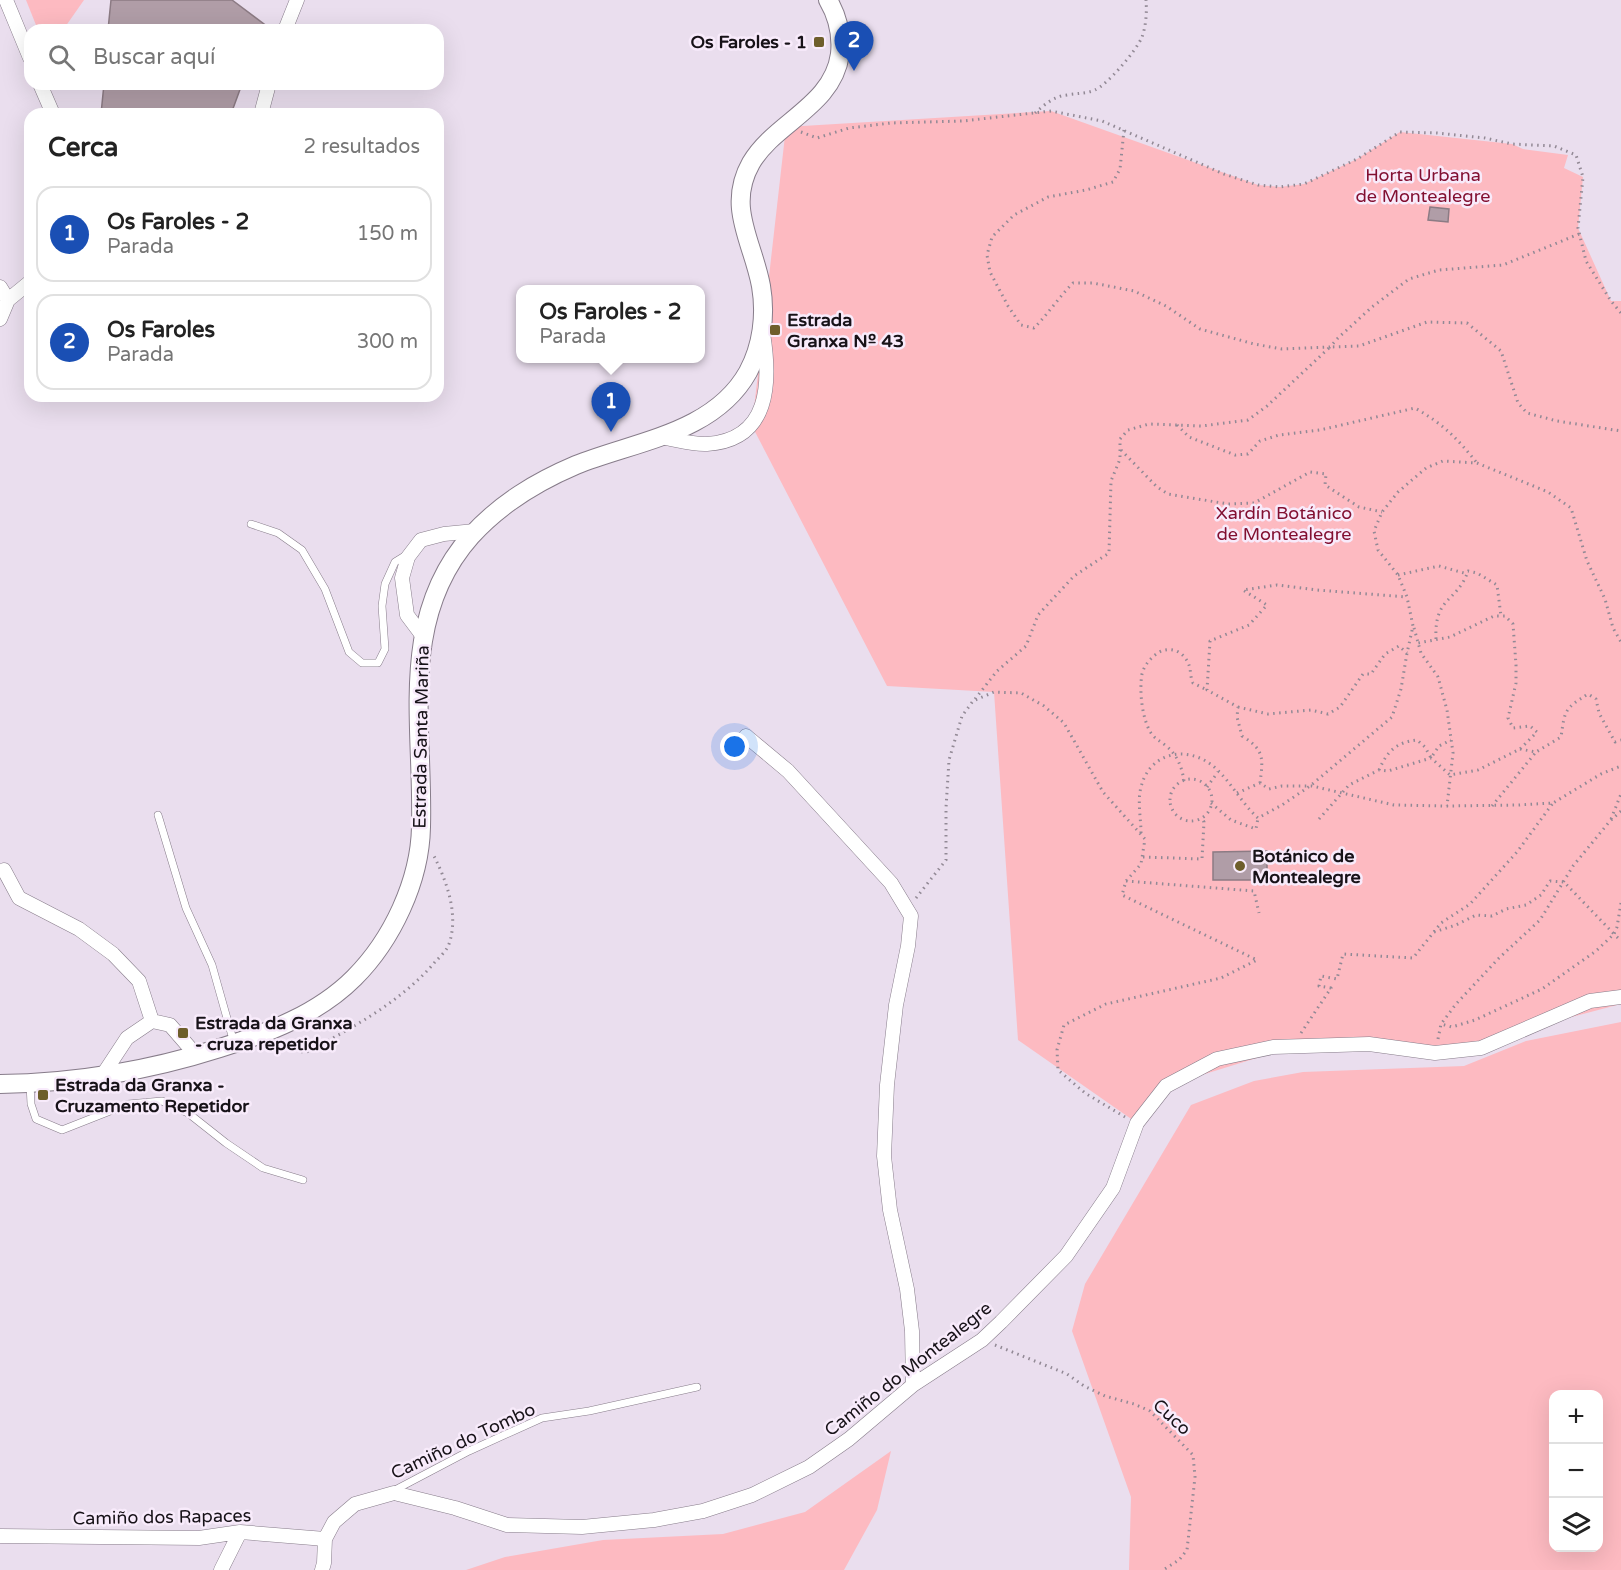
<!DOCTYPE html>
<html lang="es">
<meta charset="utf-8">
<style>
body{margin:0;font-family:"Varela Round",sans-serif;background:#f6f6f6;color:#222}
.controls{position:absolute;right:18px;bottom:18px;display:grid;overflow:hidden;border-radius:12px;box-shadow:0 6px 24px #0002}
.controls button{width:54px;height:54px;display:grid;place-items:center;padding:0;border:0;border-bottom:2px solid #e0e0e0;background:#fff;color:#222;font:30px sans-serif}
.you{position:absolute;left:735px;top:747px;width:21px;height:21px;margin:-15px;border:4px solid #fff;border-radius:50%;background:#1a73e8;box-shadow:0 0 0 9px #1a73e833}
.badge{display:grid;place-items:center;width:39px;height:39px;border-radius:50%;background:#0b8043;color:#fff;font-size:20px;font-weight:700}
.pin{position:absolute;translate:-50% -50px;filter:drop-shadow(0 2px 3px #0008)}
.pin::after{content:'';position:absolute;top:32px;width:21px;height:18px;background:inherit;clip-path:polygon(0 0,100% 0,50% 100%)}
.popup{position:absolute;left:516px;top:285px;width:189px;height:78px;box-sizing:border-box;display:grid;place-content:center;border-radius:12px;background:#fff;filter:drop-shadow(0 2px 4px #0005);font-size:20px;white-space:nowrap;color:#767676}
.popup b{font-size:22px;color:#222}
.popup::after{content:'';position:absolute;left:50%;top:100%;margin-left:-12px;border:12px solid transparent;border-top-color:#fff}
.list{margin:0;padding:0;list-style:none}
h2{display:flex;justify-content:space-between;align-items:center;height:78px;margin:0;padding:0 24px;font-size:26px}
h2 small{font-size:20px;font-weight:400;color:#767676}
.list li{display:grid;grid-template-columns:39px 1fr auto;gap:18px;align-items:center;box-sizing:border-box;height:96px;margin:0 12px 12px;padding:0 12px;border:2px solid #e0e0e0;border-radius:18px}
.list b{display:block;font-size:22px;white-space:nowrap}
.list p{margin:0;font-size:20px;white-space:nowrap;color:#767676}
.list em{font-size:20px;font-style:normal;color:#767676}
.icon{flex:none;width:33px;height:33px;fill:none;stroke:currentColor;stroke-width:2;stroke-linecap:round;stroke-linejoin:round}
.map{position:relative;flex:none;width:1621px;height:1570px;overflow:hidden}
.search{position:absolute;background:#fff;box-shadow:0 6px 24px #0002;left:24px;top:24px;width:420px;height:66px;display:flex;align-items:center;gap:15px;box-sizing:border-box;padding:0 21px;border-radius:18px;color:#767676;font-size:22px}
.panel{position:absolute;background:#fff;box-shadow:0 6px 24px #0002;left:24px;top:108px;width:420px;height:294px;border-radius:18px}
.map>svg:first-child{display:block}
.green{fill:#fdbac1;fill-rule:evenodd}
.building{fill:#b09da7;stroke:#8c7b84;stroke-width:1.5}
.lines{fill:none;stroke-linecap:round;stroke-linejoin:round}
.lane-casing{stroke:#877c8a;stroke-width:8}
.street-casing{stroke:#877c8a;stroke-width:15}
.secondary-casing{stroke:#877c8a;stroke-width:20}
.path{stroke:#928995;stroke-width:3;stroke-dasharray:1.5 4.5;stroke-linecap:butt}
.lane{stroke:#fff;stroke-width:7}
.street{stroke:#fff;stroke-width:14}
.secondary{stroke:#fff;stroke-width:18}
.poi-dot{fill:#6e5e2b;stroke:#f8ebfb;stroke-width:2}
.labels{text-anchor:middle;stroke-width:5;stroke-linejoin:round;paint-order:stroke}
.poi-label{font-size:18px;font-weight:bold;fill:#171218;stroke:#f8ebfb;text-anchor:start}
.park-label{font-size:18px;fill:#820f31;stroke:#f8ebfb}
.street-label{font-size:18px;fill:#171218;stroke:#f8ebfb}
</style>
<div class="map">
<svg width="1621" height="1570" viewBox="0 0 1621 1570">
<rect width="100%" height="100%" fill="#eadeee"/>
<!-- green -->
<path class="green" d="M26,0H84L63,30H38Z
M1051,111L1258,185L1280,187L1304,184L1357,159L1400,132L1512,144L1523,149L1568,155L1564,168L1583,177L1578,228L1611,301H1621V1004L1435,1053L1292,1047L1166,1086L1137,1123L1018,1040L994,692L887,686L752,426L786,127Z
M1621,1022V1570H1129L1131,1497L1072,1331L1085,1284L1191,1105L1254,1081L1303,1072L1464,1066L1526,1041ZM1598,1394V1548H1554V1394Z
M891,1451L877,1510L844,1570H466L505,1557L603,1540L723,1534L805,1512Z"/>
<!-- building -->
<path class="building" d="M111,0H232L272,30H108Z
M104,84H242L231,114H101Z
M1430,207L1449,209L1448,222L1428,220Z
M1267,851V880H1213V852Z"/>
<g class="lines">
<!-- lane casing -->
<g class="lane-casing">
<path id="lane" d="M251,524L278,533L302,550L325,589L349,652L362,663H378L385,649L382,606L385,584L395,562L408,554
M158,815L186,908L212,965L234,1043
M30,1084L31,1104L36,1119L62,1130L128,1104L162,1101L188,1113L226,1143L263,1168L303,1180
M393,1491L469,1451L542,1418L589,1411L697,1387"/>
</g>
<!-- street casing -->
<g class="street-casing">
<path id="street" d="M6,0L30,58
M285,30L297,0
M40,84L53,114
M261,114L269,84
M0,287L8,300
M0,319L8,300L30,282
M660,437C675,439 692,445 707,444C770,440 771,383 763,333
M422,635L407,615L402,578L408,557L421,540L444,534L475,531
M746,736L788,771L891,883L911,916L908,946L896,1005L887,1085L884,1156L890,1210L907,1289L912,1331L913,1385
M4,870L19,898L79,929L113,954L139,981L152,1021
M102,1076L127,1038L152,1021L170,1025L196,1055
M0,1536L199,1538L240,1532L325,1539
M221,1570L240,1532
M322,1570L324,1563L325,1539L334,1522L355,1504L394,1493L455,1508L507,1525L582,1527L654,1520L703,1511L752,1495L809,1467L849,1439L913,1385L982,1340L1001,1322L1066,1256L1113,1188L1137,1123L1166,1086L1217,1059L1273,1047L1369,1044L1435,1053L1481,1048L1590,1001L1621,997"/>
</g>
<!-- secondary casing -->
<g class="secondary-casing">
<path id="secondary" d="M0,1084C77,1083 148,1071 220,1048C268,1033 318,1014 354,978C392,940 420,881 421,827C424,727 397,619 471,536C501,503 536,482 576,465C636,441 714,433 748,372C762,346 766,315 761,286C753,242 726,207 751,163C775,122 833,106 840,54C842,34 838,17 828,0"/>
</g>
<!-- path -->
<path class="path" d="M1035,113C1044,105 1054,96 1067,95C1077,93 1086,94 1095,90C1108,84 1136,51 1142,37C1146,26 1147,12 1146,0
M1124,130L1120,169L1113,182L1086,190L1048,197L1014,215L992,237L987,255L990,272L1008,306L1021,325L1034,328C1048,314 1059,297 1073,283H1093L1134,291L1166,306L1200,329L1254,344L1282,349L1330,347L1338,338L1372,307L1409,279L1439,270L1503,265L1579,234
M801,132L817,138L849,128L891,123L963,121L1051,111L1102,121L1224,174L1258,185L1280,187L1304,184L1357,159L1400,132L1437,133L1485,138L1512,144L1554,146L1576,155L1583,177L1578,228L1586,261L1611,301L1621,313
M1177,425L1189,437L1235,455L1248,454L1260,441L1279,435L1320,430L1415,408C1443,424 1457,438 1477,463
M1121,450L1157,487L1168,494L1228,504L1254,503L1310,472L1326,474L1325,485L1359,507L1382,512
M1398,575L1439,566L1464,573L1468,571L1477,573L1497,585L1501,616
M1414,628L1421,653L1438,677L1447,710L1453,753L1447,806
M1436,639C1434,596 1457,603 1468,571
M975,699L997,671L1026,646L1038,615L1074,576L1109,553L1111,481L1120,459V439L1128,430L1149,424L1202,426L1248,420L1267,406L1330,347L1359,346L1427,322L1467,323L1501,351L1518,403L1527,413L1557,421L1621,431
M1238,707L1268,714L1311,710L1328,714L1340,707L1363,674H1371L1385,654L1399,646L1407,653
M1520,749L1536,752L1561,737C1565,710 1564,709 1588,694L1596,699L1599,713L1615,742L1621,740
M1379,770C1387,751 1397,742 1417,740L1425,747L1431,758L1439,746L1451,740
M1170 800a21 21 0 1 1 42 0a21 21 0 1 1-42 0Z
M1184,781C1182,767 1177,754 1165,745C1160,741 1155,739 1151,733C1142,719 1139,690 1142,674C1144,666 1149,660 1155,655C1167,645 1183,649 1189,665C1191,670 1190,677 1193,683L1207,690
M1260,783C1263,759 1265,750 1242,736L1237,717L1238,707L1207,690L1210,641L1249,625L1267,605L1243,590L1277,585L1317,590L1407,597
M1207,787L1218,772
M1237,793L1260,783L1269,789L1282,786H1312L1394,805L1447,806L1518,805L1553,803L1601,774L1621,766
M1211,803L1231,820L1256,829L1258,818
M1492,806L1536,752
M1319,819L1349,785L1379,770L1388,771L1431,758L1450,775L1478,770L1520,749L1537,732L1530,726L1513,728L1508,718L1516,683V665L1513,624L1505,616H1494L1450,637L1418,643
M1611,819L1621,794
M1141,833C1141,820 1138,805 1140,792C1146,754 1184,743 1213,766C1231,781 1241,803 1258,818L1282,805L1310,786L1392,717L1401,689L1407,653L1413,626L1407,597L1398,575L1378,550L1374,531L1382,512L1398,492L1426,468L1443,461L1477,463L1548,492L1571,508L1587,561L1605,599L1613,628L1621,642
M1143,857L1202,859L1204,822L1202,818
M1126,881L1254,891L1259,913
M916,898L946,860V808L949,760L962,716L973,701L994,692L1021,693L1044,706L1064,723L1103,792L1145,839L1141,864L1126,881L1122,895L1257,960L1221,978L1106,1004L1064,1025L1057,1050L1058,1070L1085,1093L1125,1117
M1621,903L1617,927L1614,934L1621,941
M1434,932L1456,925L1476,915L1492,916L1506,909L1526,905L1541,895L1550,881L1564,882L1614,934L1596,951L1542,989L1475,1020L1452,1027L1441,1024
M1301,1033L1331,988L1319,986L1321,976L1337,979L1343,954L1413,958L1441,923L1470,904L1517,852L1553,803
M1438,1039L1441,1024L1456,1004L1499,958L1540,920L1573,866L1610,821L1621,811
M279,1043L305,1053C352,1028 401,1002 435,962C440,957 447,950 449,944C459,915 447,882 434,856
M995,1345L1067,1374L1084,1386L1105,1396L1134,1404L1150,1411L1193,1455L1195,1477L1187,1550L1179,1560L1163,1570"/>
<!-- lane -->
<use href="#lane" class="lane"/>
<!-- street -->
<use href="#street" class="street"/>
<!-- secondary -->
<use href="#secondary" class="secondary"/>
</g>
<!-- markers -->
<g class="poi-dot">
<rect x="813" y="36" width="12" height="12" rx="3"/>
<rect x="769" y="324" width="12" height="12" rx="3"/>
<circle cx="1240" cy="866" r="6"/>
<rect x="177" y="1027" width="12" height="12" rx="3"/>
<rect x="37" y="1089" width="12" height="12" rx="3"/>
</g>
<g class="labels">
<!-- poi labels -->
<g class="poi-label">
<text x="807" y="48" text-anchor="end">Os Faroles - 1</text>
<text x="787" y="326">Estrada<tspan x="787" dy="21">Granxa Nº 43</tspan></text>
<text x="1252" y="862">Botánico de<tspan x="1252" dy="21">Montealegre</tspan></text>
<text x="195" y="1029">Estrada da Granxa<tspan x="195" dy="21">- cruza repetidor</tspan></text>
<text x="55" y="1091">Estrada da Granxa -<tspan x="55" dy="21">Cruzamento Repetidor</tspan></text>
</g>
<!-- park labels -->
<g class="park-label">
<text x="1423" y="181">Horta Urbana<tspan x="1423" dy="21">de Montealegre</tspan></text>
<text x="1284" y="519">Xardín Botánico<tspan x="1284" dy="21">de Montealegre</tspan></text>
</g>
<!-- street labels -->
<g class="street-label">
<text transform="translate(421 737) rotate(-89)" y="6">Estrada Santa Mariña</text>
<text transform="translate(908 1369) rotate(-38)" y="6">Camiño do Montealegre</text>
<text transform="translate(1172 1417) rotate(42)" y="6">Cuco</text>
<text transform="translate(463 1441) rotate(-25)" y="6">Camiño do Tombo</text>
<text transform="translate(162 1517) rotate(-1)" y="6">Camiño dos Rapaces</text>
</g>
</g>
</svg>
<div class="controls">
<button>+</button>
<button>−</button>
<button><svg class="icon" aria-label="layers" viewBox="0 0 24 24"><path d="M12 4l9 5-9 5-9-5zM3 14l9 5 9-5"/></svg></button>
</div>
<div class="you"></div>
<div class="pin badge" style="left:611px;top:432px;background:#1a4fb4">1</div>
<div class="popup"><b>Os Faroles - 2</b>Parada</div>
<div class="pin badge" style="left:854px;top:71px;background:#1a4fb4">2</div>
<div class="search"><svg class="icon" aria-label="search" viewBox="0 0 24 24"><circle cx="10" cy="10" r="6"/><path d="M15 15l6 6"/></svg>Buscar aquí</div>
<section class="panel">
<h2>Cerca<small>2 resultados</small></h2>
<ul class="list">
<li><span class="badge" style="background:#1a4fb4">1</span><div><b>Os Faroles - 2</b><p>Parada</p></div><em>150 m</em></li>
<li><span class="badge" style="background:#1a4fb4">2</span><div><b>Os Faroles</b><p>Parada</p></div><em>300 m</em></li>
</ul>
</section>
</div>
